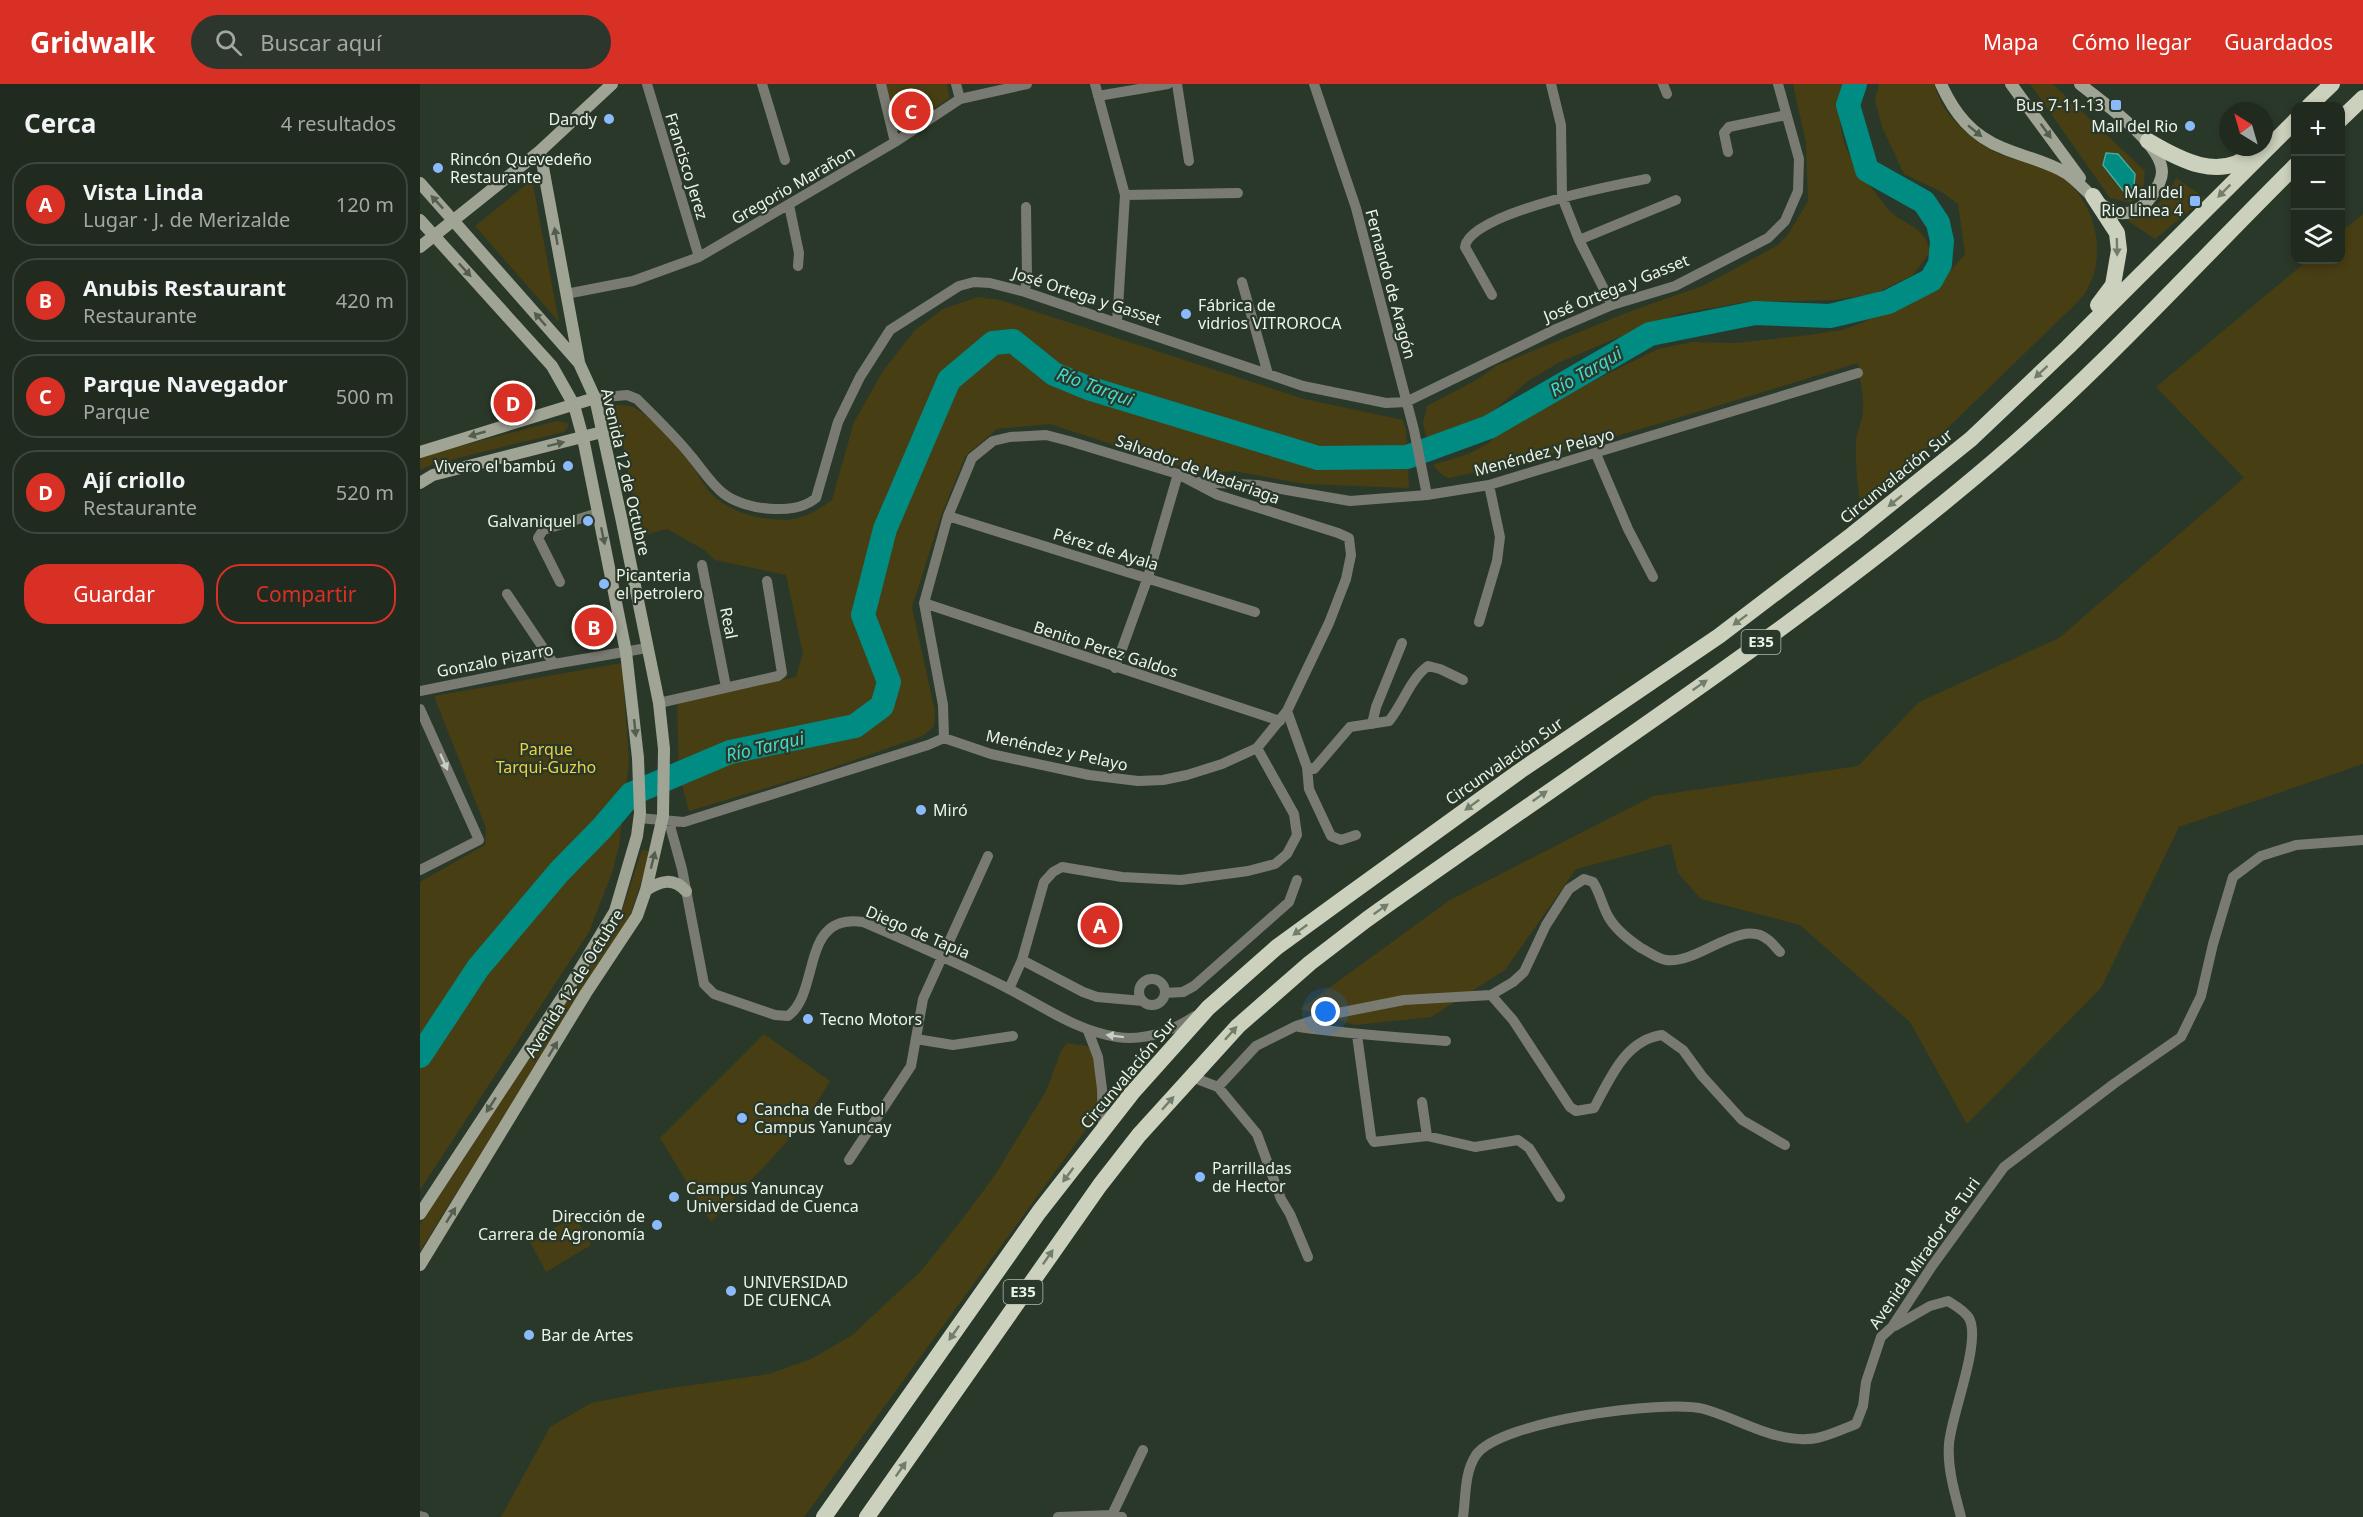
<!DOCTYPE html>
<html lang="es">
<meta charset="utf-8">
<style>
body{margin:0;font-family:"Noto Sans",sans-serif;background:#2d362c;color:#f1f3f6}
.controls{position:absolute;right:18px;top:18px;display:grid;overflow:hidden;border-radius:12px;box-shadow:0 3px 9px #0003}
.controls button{width:54px;height:54px;display:grid;place-items:center;padding:0;border:0;border-bottom:2px solid #3d463d;background:#202a1f;color:#f1f3f6;font:30px sans-serif}
.compass{position:absolute;left:1799px;top:18px;width:54px;height:54px;border-radius:50%;background:#202a1f;box-shadow:0 3px 9px #0003;rotate:323deg}
.you{position:absolute;left:906px;top:928px;width:21px;height:21px;margin:-15px;border:4px solid #fff;border-radius:50%;background:#1a73e8;box-shadow:0 0 0 9px #1a73e833}
.badge{display:grid;place-items:center;width:39px;height:39px;border-radius:50%;background:#d93025;color:#fff;font-size:20px;font-weight:700}
.pin{position:absolute;translate:-50% -50%;border:3px solid #fff;box-shadow:0 2px 6px #0006}
.list{margin:0;padding:0;list-style:none}
h2{display:flex;justify-content:space-between;align-items:center;height:78px;margin:0;padding:0 24px;font-size:26px}
h2 small{font-size:20px;font-weight:400;color:#a2a7a4}
.list li{display:grid;grid-template-columns:39px 1fr auto;gap:18px;align-items:center;box-sizing:border-box;height:84px;margin:0 12px 12px;padding:0 12px;border:2px solid #3d463d;border-radius:24px}
.list b{display:block;font-size:22px;white-space:nowrap}
.list p{margin:0;font-size:20px;white-space:nowrap;color:#a2a7a4}
.list em{font-size:20px;font-style:normal;color:#a2a7a4}
.actions{display:flex;gap:12px;padding:18px 24px}
.actions a{flex:1;padding:14px 0;border:2px solid #d93025;border-radius:24px;text-align:center;font-size:21px;color:#d93025}
.actions .main{background:#d93025;color:#fff}
.icon{flex:none;width:33px;height:33px;fill:none;stroke:currentColor;stroke-width:2;stroke-linecap:round;stroke-linejoin:round}
.map{position:relative;flex:none;width:1943px;height:1433px;overflow:hidden}
header{display:flex;align-items:center;gap:36px;box-sizing:border-box;height:84px;padding:0 30px;background:#d93025;color:#fff}
header strong{font-size:28px}
nav{display:flex;gap:33px;margin-inline-start:auto;font-size:21px}
.search{width:420px;height:54px;background:#2d362c;display:flex;align-items:center;gap:15px;box-sizing:border-box;padding:0 21px;border-radius:33px;color:#a2a7a4;font-size:22px}
main{display:flex}
aside{flex:1;background:#202a1f}
.map>svg:first-child{display:block}
.green{fill:#483e13}
.water{fill:#008b83;stroke:#46aaa2;stroke-width:1.5}
.lines{fill:none;stroke-linecap:round;stroke-linejoin:round}
.river{stroke:#008b83;stroke-width:24}
.minor{stroke:#797b72;stroke-width:10}
.secondary{stroke:#a0a495;stroke-width:12}
.trunk{stroke:#cbd1bc;stroke-width:16}
.oneway{fill:#535e4f}
.oneway2{fill:#727d6b}
.oneway3{fill:#c9cfc6}
.poi-dot{fill:#8abafc;stroke:#2a3829;stroke-width:2}
.labels{text-anchor:middle;stroke-width:4.5;stroke-linejoin:round;paint-order:stroke}
.shield{fill:#2a3829;stroke:#b1bbb0;stroke-width:1.5}
.shield-label{font-size:15px;font-weight:bold;fill:#ebf3ea}
.poi-label{font-size:16px;fill:#ebf3ea;stroke:#2a3829;text-anchor:start}
.street-label{font-size:16px;fill:#ebf3ea;stroke:#2a3829}
.park-label{font-size:16px;fill:#eed044;stroke:#2a3829}
.water-label{font-size:18px;font-style:italic;fill:#43d9ce;stroke:#2a3829}
</style>
<header>
<strong>Gridwalk</strong>
<div class="search"><svg class="icon" aria-label="search" viewBox="0 0 24 24"><circle cx="10" cy="10" r="6"/><path d="M15 15l6 6"/></svg>Buscar aquí</div>
<nav><a>Mapa</a><a>Cómo llegar</a><a>Guardados</a></nav>
</header>
<main>
<aside>
<h2>Cerca<small>4 resultados</small></h2>
<ul class="list">
<li><span class="badge">A</span><div><b>Vista Linda</b><p>Lugar · J. de Merizalde</p></div><em>120 m</em></li>
<li><span class="badge">B</span><div><b>Anubis Restaurant</b><p>Restaurante</p></div><em>420 m</em></li>
<li><span class="badge">C</span><div><b>Parque Navegador</b><p>Parque</p></div><em>500 m</em></li>
<li><span class="badge">D</span><div><b>Ají criollo</b><p>Restaurante</p></div><em>520 m</em></li>
</ul>
<div class="actions"><a class="main">Guardar</a><a>Compartir</a></div>
</aside>
<div class="map">
<svg width="1943" height="1433" viewBox="0 0 1943 1433">
<rect width="100%" height="100%" fill="#2a3829"/>
<!-- green -->
<path class="green" d="M466,0H527L530,14L485,43L475,40Z
M1373,0H1424C1412,45 1426,73 1454,107C1460,114 1465,123 1472,129C1488,143 1505,142 1510,168L1493,191L1454,210L1414,216L1325,218L1259,230L1228,241L1140,278L1108,297L1073,327L1045,342L1027,351L1006,353L1003,339L1007,322L1058,295L1076,282L1211,227L1285,201L1358,161L1369,149L1388,117L1386,59Z
M1459,0H1514C1517,8 1520,18 1525,25C1539,45 1564,65 1587,73C1601,78 1618,79 1631,86C1673,108 1691,168 1665,209C1658,219 1647,228 1639,236L1441,428C1438,404 1435,381 1436,357C1437,347 1443,336 1443,325C1444,309 1439,294 1438,279C1302,320 1168,365 1029,394C1022,392 1018,387 1013,381L1048,370L1067,360L1097,335L1238,265L1273,258L1315,259L1389,251L1422,246L1439,240L1516,204L1545,170L1538,120L1520,107L1484,90L1462,43L1455,16Z
M1610,0H1633L1725,87L1723,109L1711,119L1690,114Z
M1756,94L1785,114L1735,155L1707,136C1732,125 1744,120 1756,94Z
M112,96L139,238L55,142Z
M1943,130V680L1759,743L1681,904L1547,1040L1490,938L1380,841L1281,815L1258,789L1251,760L1156,785L1085,886L1011,933L935,941L880,925L1030,816L1233,712L1438,682L1499,618L1639,554L1824,394L1736,303L1888,176H1920L1921,148Z
M558,213L580,216L884,315L983,336L986,346L989,404L885,400L814,387L792,390L768,385L630,340L577,345L546,371L522,429L492,523L515,628L514,642L503,652L400,688L269,727L259,690L257,618L376,593L383,569L366,491L295,476L286,467L247,445L221,452L195,321C201,321 207,321 213,323C228,330 261,363 270,377C278,390 285,405 297,415C310,425 327,432 343,434C374,439 387,434 412,416L434,338L463,287L495,246L523,225Z
M136,337L148,339V343L144,348L14,380L0,386V375L9,370Z
M202,579L209,677L199,762L192,789L169,848L0,1106V798L65,761L66,744L14,612Z
M222,766L229,767L225,786L210,832L0,1167V1140L52,1062L161,883L201,830Z
M344,950L410,997C380,1051 333,1093 291,1138L240,1054Z
M647,959L667,962L683,980V1022L384,1433H81L130,1343L171,1319L238,1306L349,1290L391,1275L431,1252L501,1187L547,1129L577,1088L626,1007L641,967Z
M155,1132L171,1161L126,1188L110,1158Z"/>
<!-- water -->
<path class="water" d="M1686,69L1698,70L1715,90L1714,102L1705,109L1683,81Z"/>
<g class="lines">
<!-- river -->
<path class="river" d="M0,972L58,884L139,788L182,744L211,710L310,668L435,642L462,622L469,598L443,531L465,445L529,296L573,259L593,257L634,290L668,304L898,374L987,373L1069,343L1230,250L1335,229L1410,232L1468,218L1511,196L1520,180L1522,157L1518,139L1504,118L1447,86L1428,21L1435,0"/>
<!-- minor -->
<path class="minor" d="M227,0L279,173
M342,0L365,76
M461,0L475,58
M536,0L540,15
M675,0L705,111L697,239
M757,0L769,77
M894,0L936,124L994,346L1007,411
M1131,0L1141,41L1142,113L1159,156L1192,221
M1243,0L1247,10
M678,12L748,0
M1308,68L1304,49L1309,43L1366,31
M705,111L818,109
M369,121L379,169L378,182
M1159,156L1256,116
M822,198L848,290
M605,208L607,192L606,123
M146,210L213,197L279,173L475,58L540,15L607,0
M1072,211L1045,163C1049,129 1195,101 1226,95
M175,314L207,311L217,315C235,333 255,352 271,372C282,385 291,400 304,410C325,426 375,432 396,414L418,338L440,293L470,246L539,202L554,198L570,199L605,208L883,302L966,319L986,318L1136,245L1192,221L1255,202L1348,154L1365,137L1378,107L1379,75L1358,0
M1176,370L1208,445L1233,493
M779,398L837,401L930,417L1007,411L1069,401L1438,289
M528,432L835,528
M282,481L306,603
M140,498L118,454L123,446L178,429
M87,510L134,580
M504,519L860,637
M1059,538L1077,477L1080,453L1069,401
M695,584L728,493L758,390
M0,607L134,580L227,564
M239,619L358,592L362,589L347,497
M0,625L59,756L0,786
M867,627L887,683L894,685L930,643L969,637C983,620 990,595 1008,582L1020,585L1043,596
M952,640L956,623L982,559
M887,683L889,705L911,752L921,756L936,751
M219,734L264,738L508,661L524,654L571,670L669,691L718,697L743,696L767,691L802,680L837,664L867,627L909,539L926,495L931,471L929,454L918,449L798,411L758,390L649,357L626,351L590,353L573,357L552,374L528,432L504,519L523,621L524,654
M249,738L262,785L284,900L294,910L355,931L368,932C401,908 380,828 443,838C492,859 541,880 589,905C624,923 657,947 697,953C725,957 752,947 775,932
M602,876L663,908L677,913L723,917
M719 908a13 13 0 1 1 26 0a13 13 0 1 1-26 0Z
M589,905L602,876L624,798L633,788L642,783L702,793L761,796L828,787L855,780L867,770L877,751L874,730L837,664
M745,909L763,908L774,902L869,818L877,796
M1071,911L1093,936L1150,1023L1156,1027L1174,1024C1190,995 1205,956 1242,951L1263,966L1282,992L1322,1036L1365,1061
M879,943C928,950 977,953 1026,957
M668,947L678,973L682,1005L683,1045
M937,951L951,1053L954,1058L1007,1052L1055,1063L1098,1056L1109,1064L1140,1113
M496,955L533,961L593,952
M772,993L798,1003L836,962L876,942L913,930L984,916L1071,911L1093,898L1104,888L1126,841L1149,805L1164,795L1173,798C1180,809 1182,821 1188,832C1195,845 1209,856 1221,864C1229,868 1238,875 1246,876C1277,881 1320,834 1347,855C1352,858 1356,864 1360,868
M798,1003L837,1050L861,1115L870,1130L888,1173
M1002,1018L1007,1052
M429,1076L491,982L503,915L568,772
M1475,1242L1510,1222L1528,1217C1536,1222 1544,1226 1549,1234C1562,1257 1531,1331 1529,1360C1527,1384 1535,1410 1541,1433
M692,1431L723,1366
M0,1432L4,1433
M638,1433L692,1431L702,1433
M1043,1433C1046,1413 1044,1389 1056,1371C1080,1337 1244,1315 1284,1325C1320,1335 1358,1361 1397,1354C1411,1351 1423,1345 1436,1340L1443,1322L1446,1298L1461,1253L1472,1243L1512,1182L1584,1083L1695,999L1761,953L1781,912L1793,860L1813,793L1841,772L1876,761L1943,756"/>
<!-- secondary -->
<path class="secondary" d="M1521,0C1534,29 1552,52 1583,64C1604,73 1626,77 1646,89C1664,101 1678,125 1700,129C1711,131 1725,122 1731,113C1736,106 1742,97 1742,88C1742,59 1682,18 1660,0
M1591,0L1660,94
M120,67L159,278
M0,99L159,279L175,314L201,433L239,619L244,665L243,732L226,806L217,832L166,909L0,1181
M0,136L132,282L154,321L163,354L206,568L218,674L220,729L217,752L195,827L151,900L0,1130
M0,163L120,67L192,0
M0,368L175,314
M0,399L13,391L182,348
M226,806C241,797 253,793 266,807"/>
<!-- trunk -->
<path class="trunk" d="M1889,22L1912,0
M1920,36L1943,14
M1728,57C1760,76 1800,98 1833,69
M1673,112L1697,149L1699,166L1693,201L1678,221
M404,1433L619,1128L712,1009L788,924L857,863L927,812L1100,687L1299,552L1433,450L1551,355L1648,263L1876,36
M447,1433L680,1101L719,1051L818,942L890,879L946,836C1157,685 1377,545 1574,377C1682,285 1776,180 1876,81"/>
</g>
<!-- one-way arrows -->
<defs><path id="oneway-solid" d="M-6-.8H1V-3.2L6.5 0L1 3.2V.8H-6Z" transform="scale(1.5)"/></defs>
<g class="oneway">
<use href="#oneway-solid" transform="translate(1555 47) rotate(39)"/>
<use href="#oneway-solid" transform="translate(1626 47) rotate(54)"/>
<use href="#oneway-solid" transform="translate(17 118) rotate(-133)"/>
<use href="#oneway-solid" transform="translate(136 152) rotate(-100)"/>
<use href="#oneway-solid" transform="translate(45 186) rotate(47)"/>
<use href="#oneway-solid" transform="translate(120 235) rotate(-131)"/>
<use href="#oneway-solid" transform="translate(57 350) rotate(164)"/>
<use href="#oneway-solid" transform="translate(136 360) rotate(-14)"/>
<use href="#oneway-solid" transform="translate(183 452) rotate(78)"/>
<use href="#oneway-solid" transform="translate(215 644) rotate(84)"/>
<use href="#oneway-solid" transform="translate(233 776) rotate(-76)"/>
<use href="#oneway-solid" transform="translate(133 965) rotate(-59)"/>
<use href="#oneway-solid" transform="translate(71 1021) rotate(123)"/>
<use href="#oneway-solid" transform="translate(31 1131) rotate(-58)"/>
</g>
<g class="oneway2">
<use href="#oneway-solid" transform="translate(1804 107) rotate(135)"/>
<use href="#oneway-solid" transform="translate(1697 163) rotate(89)"/>
<use href="#oneway-solid" transform="translate(1621 288) rotate(137)"/>
<use href="#oneway-solid" transform="translate(1475 417) rotate(141)"/>
<use href="#oneway-solid" transform="translate(1320 536) rotate(143)"/>
<use href="#oneway-solid" transform="translate(1280 601) rotate(-35)"/>
<use href="#oneway-solid" transform="translate(1120 712) rotate(-35)"/>
<use href="#oneway-solid" transform="translate(1052 721) rotate(144)"/>
<use href="#oneway-solid" transform="translate(961 825) rotate(-35)"/>
<use href="#oneway-solid" transform="translate(880 846) rotate(144)"/>
<use href="#oneway-solid" transform="translate(811 949) rotate(-48)"/>
<use href="#oneway-solid" transform="translate(748 1019) rotate(-48)"/>
<use href="#oneway-solid" transform="translate(648 1091) rotate(127)"/>
<use href="#oneway-solid" transform="translate(628 1173) rotate(-55)"/>
<use href="#oneway-solid" transform="translate(534 1249) rotate(125)"/>
<use href="#oneway-solid" transform="translate(481 1385) rotate(-55)"/>
</g>
<g class="oneway3">
<use href="#oneway-solid" transform="translate(24 678) rotate(66)"/>
<use href="#oneway-solid" transform="translate(695 952) rotate(-173)"/>
</g>
<!-- markers -->
<g class="poi-dot">
<rect x="1690" y="15" width="12" height="12" rx="3"/>
<circle cx="189" cy="35" r="6"/>
<circle cx="1770" cy="42" r="6"/>
<circle cx="18" cy="84" r="6"/>
<rect x="1769" y="111" width="12" height="12" rx="3"/>
<circle cx="766" cy="230" r="6"/>
<circle cx="148" cy="382" r="6"/>
<circle cx="168" cy="437" r="6"/>
<circle cx="184" cy="500" r="6"/>
<circle cx="501" cy="726" r="6"/>
<circle cx="388" cy="935" r="6"/>
<circle cx="322" cy="1034" r="6"/>
<circle cx="780" cy="1093" r="6"/>
<circle cx="254" cy="1113" r="6"/>
<circle cx="237" cy="1141" r="6"/>
<circle cx="311" cy="1207" r="6"/>
<circle cx="109" cy="1251" r="6"/>
</g>
<g class="labels">
<!-- shield labels -->
<g class="shield">
<rect x="1321.5" y="546" width="39" height="24" rx="4.5"/>
<rect x="583.5" y="1196" width="39" height="24" rx="4.5"/>
</g>
<g class="shield-label">
<text x="1341" y="563">E35</text>
<text x="603" y="1213">E35</text>
</g>
<!-- poi labels -->
<g class="poi-label">
<text x="1684" y="27" text-anchor="end">Bus 7-11-13</text>
<text x="177" y="41" text-anchor="end">Dandy</text>
<text x="1758" y="48" text-anchor="end">Mall del Rio</text>
<text x="30" y="81">Rincón Quevedeño<tspan x="30" dy="18">Restaurante</tspan></text>
<text x="1763" y="114" text-anchor="end">Mall del<tspan x="1763" dy="18">Rio Linea 4</tspan></text>
<text x="778" y="227">Fábrica de<tspan x="778" dy="18">vidrios VITROROCA</tspan></text>
<text x="136" y="388" text-anchor="end">Vivero el bambú</text>
<text x="156" y="443" text-anchor="end">Galvaniquel</text>
<text x="196" y="497">Picanteria<tspan x="196" dy="18">el petrolero</tspan></text>
<text x="513" y="732">Miró</text>
<text x="400" y="941">Tecno Motors</text>
<text x="334" y="1031">Cancha de Futbol<tspan x="334" dy="18">Campus Yanuncay</tspan></text>
<text x="792" y="1090">Parrilladas<tspan x="792" dy="18">de Hector</tspan></text>
<text x="266" y="1110">Campus Yanuncay<tspan x="266" dy="18">Universidad de Cuenca</tspan></text>
<text x="225" y="1138" text-anchor="end">Dirección de<tspan x="225" dy="18">Carrera de Agronomía</tspan></text>
<text x="323" y="1204">UNIVERSIDAD<tspan x="323" dy="18">DE CUENCA</tspan></text>
<text x="121" y="1257">Bar de Artes</text>
</g>
<!-- street labels -->
<g class="street-label">
<text transform="translate(267 82) rotate(73)" y="6">Francisco Jerez</text>
<text transform="translate(373 101) rotate(-30)" y="6">Gregorio Marañon</text>
<text transform="translate(971 200) rotate(75)" y="6">Fernando de Aragón</text>
<text transform="translate(1196 204) rotate(-22)" y="6">José Ortega y Gasset</text>
<text transform="translate(667 212) rotate(18)" y="6">José Ortega y Gasset</text>
<text transform="translate(1124 368) rotate(-15)" y="6">Menéndez y Pelayo</text>
<text transform="translate(778 385) rotate(20)" y="6">Salvador de Madariaga</text>
<text transform="translate(206 388) rotate(77)" y="6">Avenida 12 de Octubre</text>
<text transform="translate(1476 392) rotate(-39)" y="6">Circunvalación Sur</text>
<text transform="translate(686 465) rotate(17)" y="6">Pérez de Ayala</text>
<text transform="translate(309 539) rotate(79)" y="6">Real</text>
<text transform="translate(686 565) rotate(18)" y="6">Benito Perez Galdos</text>
<text transform="translate(75 576) rotate(-11)" y="6">Gonzalo Pizarro</text>
<text transform="translate(637 666) rotate(12)" y="6">Menéndez y Pelayo</text>
<text transform="translate(1084 677) rotate(-35)" y="6">Circunvalación Sur</text>
<text transform="translate(498 848) rotate(23)" y="6">Diego de Tapia</text>
<text transform="translate(154 899) rotate(-58)" y="6">Avenida 12 de Octubre</text>
<text transform="translate(708 989) rotate(-50)" y="6">Circunvalación Sur</text>
<text transform="translate(1504 1169) rotate(-55)" y="6">Avenida Mirador de Turi</text>
</g>
<!-- park labels -->
<g class="park-label">
<text x="126" y="671">Parque<tspan x="126" dy="18">Tarqui-Guzho</tspan></text>
</g>
<!-- water labels -->
<g class="water-label">
<text transform="translate(1166 288) rotate(-30)" y="6">Río Tarqui</text>
<text transform="translate(675 303) rotate(20)" y="6">Río Tarqui</text>
<text transform="translate(345 663) rotate(-13)" y="6">Río Tarqui</text>
</g>
</g>
</svg>
<div class="controls">
<button>+</button>
<button>−</button>
<button><svg class="icon" aria-label="layers" viewBox="0 0 24 24"><path d="M12 4l9 5-9 5-9-5zM3 14l9 5 9-5"/></svg></button>
</div>
<svg class="compass" viewBox="-18 -18 36 36"><path d="M0-13l5 13h-10z" fill="#e53935"/><path d="M0 13l5-13h-10z" fill="#a2a7a4"/></svg>
<div class="you"></div>
<div class="pin badge" style="left:680px;top:841px">A</div>
<div class="pin badge" style="left:174px;top:543px">B</div>
<div class="pin badge" style="left:491px;top:27px">C</div>
<div class="pin badge" style="left:93px;top:319px">D</div>
</div>
</main>
